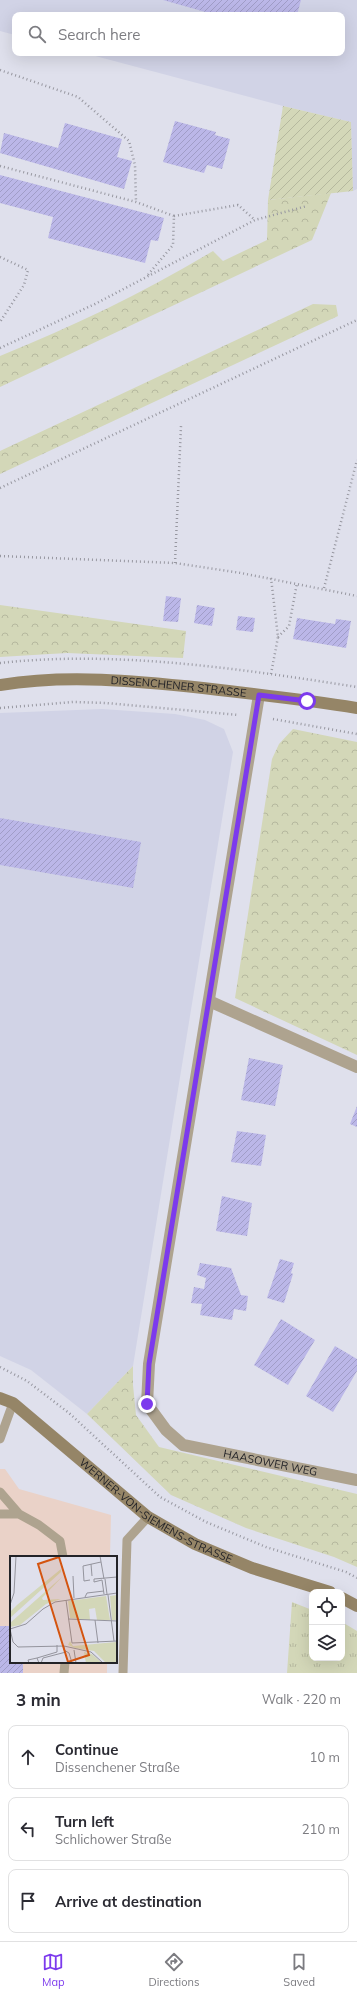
<!DOCTYPE html>
<meta charset="utf-8">
<style>
body{margin:0;font-family:Mulish,sans-serif;background:#f7f7f7;color:#2b2b33}
.controls{position:absolute;right:12px;bottom:12px;display:grid;overflow:hidden;border-radius:8px;box-shadow:0 4px 16px #0002}
.controls button{width:36px;height:36px;display:grid;place-items:center;padding:0;border:0;border-bottom:1px solid #e1e1e2;background:#fff;color:#2b2b33;font:20px sans-serif}
.stop{position:absolute;width:12px;height:12px;margin:-9px;border:3px solid #7c3aed;border-radius:50%;background:#fff}
.stop.end{background:#7c3aed;border-color:#fff;box-shadow:0 1px 4px #0008}
.list{margin:0;padding:0;list-style:none}
h2{display:flex;justify-content:space-between;align-items:center;height:52px;margin:0;padding:0 16px;font-size:17px}
h2 small{font-size:13px;font-weight:400;color:#7c7c81}
.list li{display:grid;grid-template-columns:26px 1fr auto;gap:12px;align-items:center;box-sizing:border-box;height:64px;margin:0 8px 8px;padding:0 8px;border:1px solid #e1e1e2;border-radius:8px}
.list b{display:block;font-size:15px;white-space:nowrap}
.list p{margin:0;font-size:13px;white-space:nowrap;color:#7c7c81}
.list em{font-size:13px;font-style:normal;color:#7c7c81}
.icon{flex:none;width:22px;height:22px;fill:none;stroke:currentColor;stroke-width:2;stroke-linecap:round;stroke-linejoin:round}
.map{position:relative;flex:none;width:357px;height:1673px;overflow:hidden}
.search{position:absolute;background:#fff;box-shadow:0 4px 16px #0002;left:12px;right:12px;top:12px;height:44px;display:flex;align-items:center;gap:10px;box-sizing:border-box;padding:0 14px;border-radius:8px;color:#7c7c81;font-size:15px}
.sheet{height:268px;background:#fff}
nav{display:flex;justify-content:space-around;align-items:center;box-sizing:border-box;height:56px;border-top:1px solid #e1e1e2;background:#fff;font-size:11px;color:#7c7c81}
nav a{display:grid;justify-items:center;gap:2px}
nav .on{color:#7c3aed}
.map>svg:first-child{display:block}
.built{fill:#d1d3e6}
.industrial{fill:#ead2c8}
.grass{fill:url(#grass-tufts)}
.forest{fill:url(#forest-crowns)}
.garden{fill:url(#garden-furrows)}
.building{fill:url(#building-hatch)}
.lines{fill:none;stroke-linecap:round;stroke-linejoin:round}
.path{stroke:#9797a0;stroke-width:2.5;stroke-dasharray:1 3;stroke-linecap:butt}
.lane{stroke:#aea38f;stroke-width:9}
.street{stroke:#aea38f;stroke-width:12}
.secondary{stroke:#958567;stroke-width:12}
.route{stroke:#7c3aed;stroke-width:5}
.labels{text-anchor:middle;stroke-width:3;stroke-linejoin:round;paint-order:stroke}
.street-label{font-size:11px;fill:#232327;stroke:#dfe0ec}
.inset-road{fill:none;stroke:#94949d;stroke-width:1}
.view{fill:#d4540f;fill-opacity:0.15;stroke:#d4540f;stroke-width:2}
.inset-edge{fill:none;stroke:#232327;stroke-width:2}
</style>
<div class="map">
<svg width="357" height="1673" viewBox="0 0 357 1673">
<defs>
<pattern id="grass-tufts" width="24" height="20" patternUnits="userSpaceOnUse"><rect width="24" height="20" fill="#d3d7b8"/><path d="M3 7l-1-3M5 7V3M7 7l1-3M15 17l-1-3M17 17v-4M19 17l1-3" fill="none" stroke="#b5b89e"/></pattern>
<pattern id="forest-crowns" width="20" height="18" patternUnits="userSpaceOnUse"><rect width="20" height="18" fill="#d3d7b8"/><path d="M2 6a3 3 0 1 1 6 0M12 15a3 3 0 1 1 6 0" fill="none" stroke="#b5b89e"/></pattern>
<pattern id="garden-furrows" width="10" height="10" patternUnits="userSpaceOnUse"><rect width="10" height="10" fill="#d3d7b8"/><path d="M-1 1l2-2M0 10L10 0M9 11l2-2" fill="none" stroke="#b5b89e"/></pattern>
<pattern id="building-hatch" width="6" height="6" patternUnits="userSpaceOnUse"><rect width="6" height="6" fill="#bbb7e8"/><path d="M-1 1l2-2M0 6l6-6M5 7l2-2" fill="none" stroke="#a09dc7"/></pattern>
</defs>
<rect width="100%" height="100%" fill="#dfe0ec"/>
<!-- built -->
<path class="built" d="M0,0H357V189L353,191L351,122L283,106L84,53H342V15H15V35L0,31Z
M102,709L175,714L205,720L224,729L233,752L133,1366L87,1414L31,1370L0,1356V713Z"/>
<!-- industrial -->
<path class="industrial" d="M0,1469H5L19,1489L111,1515L110,1557H11V1662H107V1673H0Z"/>
<!-- grass -->
<path class="grass" d="M292,1602L312,1610V1658H342V1622L357,1631V1673H287Z"/>
<!-- forest -->
<path class="forest" d="M331,193L312,240L0,387V356C74,326 145,292 213,251L223,261L267,240L268,200Z
M313,304L336,305L338,316L0,474V451Z
M0,605L186,631L183,658L67,653L0,657Z
M293,729L357,742V1055L235,998L272,759L279,744Z
M133,1366V1385L136,1415L159,1447L357,1494V1567L334,1557L246,1528L171,1495L87,1414Z"/>
<!-- garden -->
<path class="garden" d="M283,106L351,122L353,191L268,200Z"/>
<!-- building -->
<path class="building" d="M163,0H301L297,15H216Z
M175,121L216,132L215,135L230,139L222,169L207,165L204,173L163,162Z
M65,123L122,139L117,157L132,161L124,189L0,153L4,133L58,148Z
M0,175L164,218L158,241L151,240L145,263L48,238L53,217L0,203Z
M166,596L181,598L178,622L163,621Z
M197,605L215,608L212,626L194,623Z
M238,616L255,618L253,632L236,630Z
M297,618L335,624L336,619L351,621L346,648L293,639Z
M0,818L141,842L133,888L0,865Z
M249,1058L283,1065L275,1106L241,1100Z
M357,1106V1127L350,1124Z
M237,1131L266,1135L261,1166L231,1162Z
M222,1196L252,1203L247,1236L216,1231Z
M280,1259L294,1263L291,1273L293,1274L284,1303L267,1298Z
M200,1263L231,1268L241,1295L248,1296L246,1311L234,1309L232,1320L200,1315L202,1304L191,1303L194,1287L204,1289L206,1278L197,1275Z
M281,1319L315,1340L288,1385L254,1365Z
M335,1346L357,1359V1371L333,1412L306,1396Z
M0,1626H11V1662H23V1673H0Z"/>
<g class="lines">
<!-- path -->
<path class="path" d="M0,70L78,97L129,141L135,165L136,202
M0,166L136,202L174,216L173,245L147,276
M174,216L238,205L255,220
M0,257L28,270L24,285L0,322
M0,348L95,304L255,220L307,206
M0,488L357,320
M0,556L175,563L241,573L357,596
M175,563L181,426
M271,578L278,637L271,674
M324,588L357,460
M278,637L289,626L297,583
M0,663C116,650 242,669 357,687
M0,708L73,702L106,703L239,715
M273,719L357,734
M0,1367L27,1381L69,1413L160,1497L206,1522L266,1547L346,1572L357,1578"/>
<!-- lane -->
<path class="lane" d="M0,1439L13,1403
M0,1492L19,1514L39,1525L60,1541L63,1557
M0,1514H19
M64,1673L65,1662
M123,1673L127,1540L148,1517"/>
<!-- street -->
<g class="street">
<path id="s1" d="M259,695L149,1364L147,1404L166,1430L183,1445L357,1480"/>
<path d="M209,1001L357,1067"/>
</g>
<!-- secondary -->
<g class="secondary">
<path id="s2" d="M0,685C67,674 136,681 203,688C255,694 306,700 357,708"/>
<path id="s3" d="M0,1398L13,1403L148,1517L195,1544L252,1568L330,1592"/>
<path d="M342,1598L357,1606"/>
</g>
</g>
<g class="lines">
<!-- route -->
<path class="route" d="M147,1404L149,1364L259,695L307,701"/>
</g>
<g class="labels">
<!-- street labels -->
<g class="street-label">
<text dy="4" stroke="none"><textPath href="#s2" startOffset="179">DISSENCHENER STRASSE</textPath></text>
<text dy="4" stroke="none"><textPath href="#s1" startOffset="862">HAASOWER WEG</textPath></text>
<text dy="4" stroke="none"><textPath href="#s3" startOffset="194">WERNER-VON-SIEMENS-STRASSE</textPath></text>
</g>
</g>
<!-- overview -->
<g transform="translate(10 1556)">
<rect width="107" height="107" fill="#dfe0ec"/>
<path d="M74,96L82,98L92,107H76Z" fill="#d3d7b8"/>
<path d="M51,13V16L0,62V56L7,49ZM53,20L32,42L33,44L51,43L36,48L10,69L0,71V67ZM107,39V64H102L100,40ZM96,40L100,64H87L85,52L79,53L80,64L60,62L58,45ZM60,85L63,90L106,86L107,107H96L84,95L65,92L58,89Z" fill="#d3d7b8"/>
<path class="inset-road" d="M90,0L94,23M81,8L82,20M63,20L64,42M95,23L97,38M80,24L74,25L73,10L91,6M92,24L84,26V23L107,21M92,24L94,38M98,39L104,85M75,41L77,37L94,35M56,44L62,87L107,85M0,49L4,37L6,0M58,63L107,65M85,64L88,87M0,73L3,86L8,91L54,90L81,96L93,107M0,73L16,68L33,53L45,46L107,37M54,90V94L59,97L62,107M64,94L66,107M19,107L18,104L27,102M29,107L27,102L47,96V89M31,107L33,102L56,96"/>
<path class="view" d="M49,1L79,99L58,106L28,8Z"/>
<rect width="107" height="107" class="inset-edge"/>
</g>
</svg>
<div class="controls">
<button><svg class="icon" aria-label="locate" viewBox="0 0 24 24"><circle cx="12" cy="12" r="6"/><path d="M12 2v4M12 18v4M2 12h4M18 12h4"/></svg></button>
<button><svg class="icon" aria-label="layers" viewBox="0 0 24 24"><path d="M12 4l9 5-9 5-9-5zM3 14l9 5 9-5"/></svg></button>
</div>
<div class="stop" style="left:307px;top:701px"></div>
<div class="stop end" style="left:147px;top:1404px"></div>
<div class="search"><svg class="icon" aria-label="search" viewBox="0 0 24 24"><circle cx="10" cy="10" r="6"/><path d="M15 15l6 6"/></svg>Search here</div>
</div>
<section class="sheet">
<h2>3 min<small>Walk · 220 m</small></h2>
<ul class="list">
<li><svg class="icon" aria-label="ahead" viewBox="0 0 24 24"><path d="M12 20V5M6 11l6-6 6 6"/></svg><div><b>Continue</b><p>Dissenchener Straße</p></div><em>10 m</em></li>
<li><svg class="icon" aria-label="left" viewBox="0 0 24 24"><path d="M17 20v-9H6M10 6l-5 5 5 5"/></svg><div><b>Turn left</b><p>Schlichower Straße</p></div><em>210 m</em></li>
<li><svg class="icon" aria-label="arrive" viewBox="0 0 24 24"><path d="M6 21V4h12l-3 4 3 4H6"/></svg><div><b>Arrive at destination</b></div></li>
</ul>
</section>
<nav>
<a class="on"><svg class="icon" aria-label="map" viewBox="0 0 24 24"><path d="M3 6l6-2 6 2 6-2v14l-6 2-6-2-6 2zM9 4v14M15 6v14"/></svg>Map</a>
<a><svg class="icon" aria-label="directions" viewBox="0 0 24 24"><path d="M12 3l9 9-9 9-9-9zM9 14v-3h6M13 9l2 2-2 2"/></svg>Directions</a>
<a><svg class="icon" aria-label="saved" viewBox="0 0 24 24"><path d="M7 4h10v16l-5-4-5 4z"/></svg>Saved</a>
</nav>
